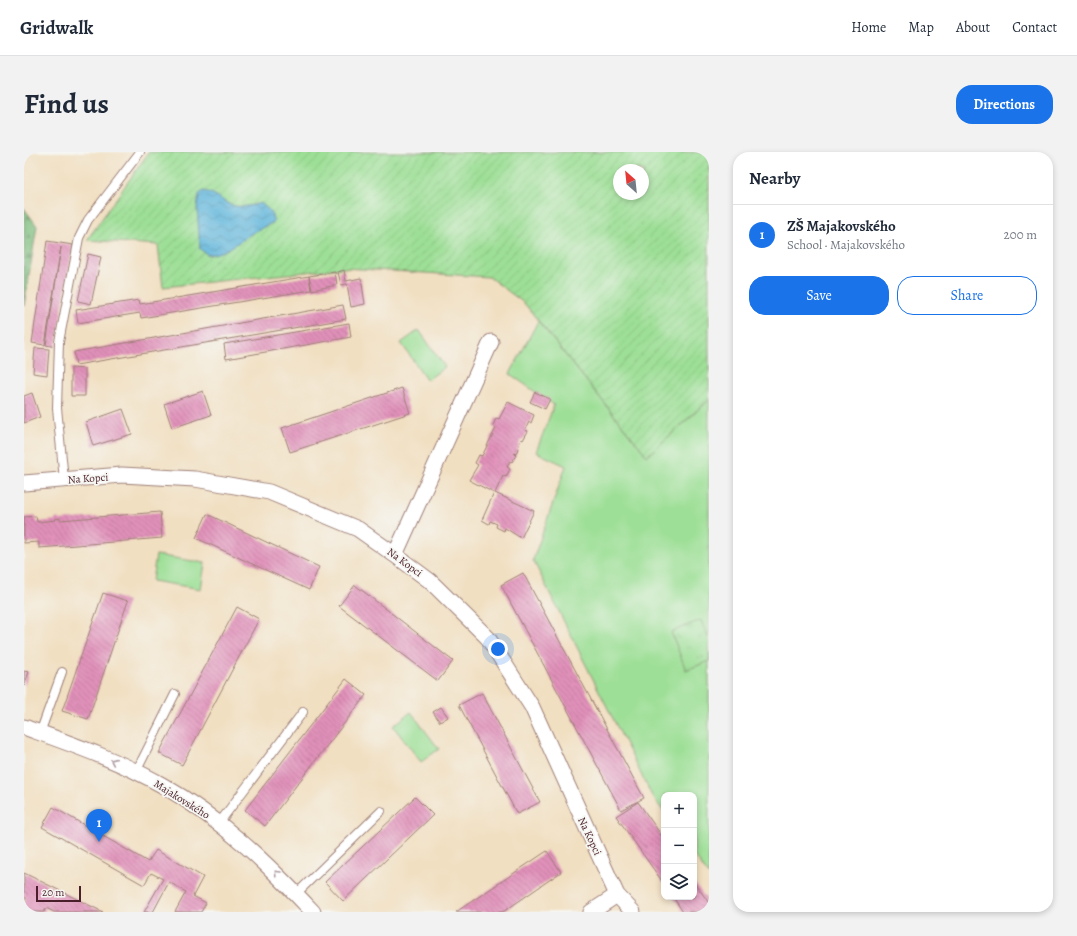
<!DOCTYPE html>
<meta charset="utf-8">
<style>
body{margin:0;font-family:Alegreya,serif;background:#f2f2f3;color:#1f2937}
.controls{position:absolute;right:12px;bottom:12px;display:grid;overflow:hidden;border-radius:8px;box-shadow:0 2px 6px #0003}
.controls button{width:36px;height:36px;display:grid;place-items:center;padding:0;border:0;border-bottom:1px solid #e0e1e3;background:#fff;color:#1f2937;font:20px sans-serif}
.compass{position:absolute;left:589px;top:12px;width:36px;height:36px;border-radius:50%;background:#fff;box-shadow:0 2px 6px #0003;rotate:333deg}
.scale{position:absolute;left:12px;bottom:10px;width:45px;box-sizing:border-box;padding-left:4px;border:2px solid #4a1f2b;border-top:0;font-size:11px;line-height:14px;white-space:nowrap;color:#4a1f2b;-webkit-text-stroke:3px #f6f6f2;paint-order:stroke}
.you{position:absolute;left:474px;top:497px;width:14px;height:14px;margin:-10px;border:3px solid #fff;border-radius:50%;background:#1a73e8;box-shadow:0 0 0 6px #1a73e833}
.badge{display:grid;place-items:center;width:26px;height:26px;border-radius:50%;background:#1a73e8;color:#fff;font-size:13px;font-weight:700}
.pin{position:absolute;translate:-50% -33px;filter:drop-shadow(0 1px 2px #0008)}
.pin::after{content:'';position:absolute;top:21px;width:14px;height:12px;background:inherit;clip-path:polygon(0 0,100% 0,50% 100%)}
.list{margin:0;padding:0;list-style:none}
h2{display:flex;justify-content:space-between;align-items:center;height:52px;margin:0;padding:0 16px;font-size:17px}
h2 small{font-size:13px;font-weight:400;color:#747a83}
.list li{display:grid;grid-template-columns:26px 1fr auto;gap:12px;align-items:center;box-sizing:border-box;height:60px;padding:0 16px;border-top:1px solid #e0e1e3}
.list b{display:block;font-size:15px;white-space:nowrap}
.list p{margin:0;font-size:13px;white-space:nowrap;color:#747a83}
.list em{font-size:13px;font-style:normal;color:#747a83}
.actions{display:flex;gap:8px;padding:12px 16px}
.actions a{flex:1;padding:9px 0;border:1px solid #1a73e8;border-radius:16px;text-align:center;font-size:14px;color:#1a73e8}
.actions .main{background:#1a73e8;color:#fff}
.icon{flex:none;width:22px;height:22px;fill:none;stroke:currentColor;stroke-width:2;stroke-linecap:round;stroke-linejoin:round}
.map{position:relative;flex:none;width:685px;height:760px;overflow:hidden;border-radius:16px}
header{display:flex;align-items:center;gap:24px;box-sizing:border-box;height:56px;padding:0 20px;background:#fff;border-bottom:1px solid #e0e1e3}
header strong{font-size:19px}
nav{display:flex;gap:22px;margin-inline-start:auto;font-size:14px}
.intro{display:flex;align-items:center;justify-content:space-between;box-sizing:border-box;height:96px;padding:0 24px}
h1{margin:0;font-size:28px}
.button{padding:10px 18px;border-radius:16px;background:#1a73e8;color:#fff;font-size:14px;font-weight:700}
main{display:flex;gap:24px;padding:0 24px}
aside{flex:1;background:#fff;border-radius:16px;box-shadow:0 2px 6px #0003}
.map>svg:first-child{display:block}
.grass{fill:#9ddf96;stroke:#747f60}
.forest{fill:url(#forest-firs);stroke:#646e55}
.park{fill:url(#park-tufts);stroke:#747f60}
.garden{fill:url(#garden-furrows);stroke:#747f60;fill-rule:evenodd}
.water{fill:url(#water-waves);stroke:#546a83}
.building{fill:url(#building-back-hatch)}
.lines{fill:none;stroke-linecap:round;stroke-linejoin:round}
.service-casing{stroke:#9e7f76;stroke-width:10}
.minor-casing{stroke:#9e7f76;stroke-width:17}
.service{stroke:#fff;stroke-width:8}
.minor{stroke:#fff;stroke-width:15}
.oneway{stroke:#ae9aa0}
.labels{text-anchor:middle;stroke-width:3.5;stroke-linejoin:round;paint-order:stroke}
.street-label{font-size:11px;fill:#4a1f2b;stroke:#f6f6f2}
</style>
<header>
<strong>Gridwalk</strong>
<nav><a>Home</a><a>Map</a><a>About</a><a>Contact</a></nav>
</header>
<div class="intro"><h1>Find us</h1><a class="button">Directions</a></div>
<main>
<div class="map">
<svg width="685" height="760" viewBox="0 0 685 760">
<defs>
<pattern id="forest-firs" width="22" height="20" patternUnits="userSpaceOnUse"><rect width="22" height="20" fill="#7ebe7f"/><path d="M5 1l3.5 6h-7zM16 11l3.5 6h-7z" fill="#699a68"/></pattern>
<pattern id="park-tufts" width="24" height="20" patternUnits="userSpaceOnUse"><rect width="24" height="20" fill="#9ddf96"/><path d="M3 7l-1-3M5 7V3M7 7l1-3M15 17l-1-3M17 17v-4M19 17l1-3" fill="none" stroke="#89bf81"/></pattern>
<pattern id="garden-furrows" width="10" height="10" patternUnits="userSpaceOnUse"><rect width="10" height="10" fill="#9ddf96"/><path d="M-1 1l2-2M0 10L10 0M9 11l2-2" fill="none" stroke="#89bf81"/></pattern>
<pattern id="water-waves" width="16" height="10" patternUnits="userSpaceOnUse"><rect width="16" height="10" fill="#5fb5db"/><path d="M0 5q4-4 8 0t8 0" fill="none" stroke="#5093b2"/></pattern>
<pattern id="building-back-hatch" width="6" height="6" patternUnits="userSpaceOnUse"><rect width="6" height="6" fill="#e191ba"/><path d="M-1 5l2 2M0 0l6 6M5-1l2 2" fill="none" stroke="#b87697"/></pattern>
</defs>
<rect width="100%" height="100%" fill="#f6f6f2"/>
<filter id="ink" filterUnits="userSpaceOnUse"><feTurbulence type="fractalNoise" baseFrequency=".025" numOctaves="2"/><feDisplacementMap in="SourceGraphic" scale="8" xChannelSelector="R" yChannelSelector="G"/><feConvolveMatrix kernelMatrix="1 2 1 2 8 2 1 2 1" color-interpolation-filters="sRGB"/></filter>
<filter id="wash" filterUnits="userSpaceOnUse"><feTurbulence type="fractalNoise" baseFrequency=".012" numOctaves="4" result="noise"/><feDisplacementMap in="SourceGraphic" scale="16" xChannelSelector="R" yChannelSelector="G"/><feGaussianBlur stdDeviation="0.9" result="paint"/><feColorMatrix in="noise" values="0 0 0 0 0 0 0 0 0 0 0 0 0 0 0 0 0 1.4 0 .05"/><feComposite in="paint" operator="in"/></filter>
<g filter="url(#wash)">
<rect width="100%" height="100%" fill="#f1dfc1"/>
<!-- grass -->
<path class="grass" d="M514,169L623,304L685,248V724L670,703V643H640V660L628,644L509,408L542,314L512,300L530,253L486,222Z
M395,178L421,215L403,228L377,191Z
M132,403L181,411L177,437L128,429Z
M387,560L415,597L397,610L369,574Z"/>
<!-- forest -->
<path class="forest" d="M0,56L13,74L0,154Z"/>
<!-- park -->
<path class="park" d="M677,468L685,488V509L662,518L647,480Z"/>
<!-- garden -->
<path class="garden" d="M125,0H685V248L623,304L500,151L465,125L320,116L139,135L134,93L63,88ZM595,18H619V42H595Z"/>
<!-- water -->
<path class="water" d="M180,39C190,41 195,46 203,51C213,57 226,54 237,51L247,60L250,70C242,74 233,78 225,83C210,93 204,100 184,103L176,97L173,56L175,42Z"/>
<g id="blocks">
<!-- building -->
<path class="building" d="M23,89L49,93L32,195L22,193L37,95L21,193L8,191Z
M64,102L77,105L67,152L54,149Z
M320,118L322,129L337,126L341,152L327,155L323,132L317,133L314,120Z
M311,120L313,133L288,138L285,124Z
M285,124L287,138L117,166L116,161L54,171L52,158L115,148L116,152Z
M319,153L322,167L52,213L50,200Z
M325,171L327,185L202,207L200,192Z
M11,196L25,197L23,223L9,221Z
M47,216L61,217V244H47Z
M378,236L386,261L266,300L258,276Z
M179,239L187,263L148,276L140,252Z
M511,240L526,247L521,257L506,250Z
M8,241L16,265L0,271V244Z
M484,250L510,263L507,271L505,270L501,278L504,279L499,288L497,287L492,302L490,301L492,303L488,310L486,309L483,315L486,317L482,325L479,324L471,341L510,359L497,386L481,376L480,379L472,375L473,372L466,369L465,372L458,368L470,341L445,328L454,313L451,311L455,303L458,304L472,276L469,274L472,266L475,267Z
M99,257L108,282L69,294L62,270Z
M136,360L138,386L15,396V390L0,391V365L12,364L13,370L32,368L31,367L36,366V368Z
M183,362L295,415L285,438L172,386Z
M499,421L620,646L597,658L477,433Z
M331,433L429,509L414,529L315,454Z
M79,441L104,449L64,567L38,559Z
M213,455L235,467L158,613L135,601Z
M0,519L5,520L0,534Z
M322,527L342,543L241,674L221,658Z
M458,541L516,650L493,662L435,553Z
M417,555L424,565L416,570L409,560Z
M391,645L409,663L319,749L301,730Z
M614,650L640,687V732L592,664Z
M29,655L124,710L132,698L179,725L169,744L182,751L177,760H151L162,740L145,730L129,760H120L139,727L127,721L120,733L18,675Z
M523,699L537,720L482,758L478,760H432Z
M0,721L79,760H30L22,756L20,760H0V751L2,746L0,745Z
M670,730L685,751V760H659L649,745H670Z"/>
</g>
</g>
<g filter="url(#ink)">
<use href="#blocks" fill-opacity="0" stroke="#9e7f76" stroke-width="1"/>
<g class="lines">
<!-- service casing -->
<g class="service-casing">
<path id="service" d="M40,328L33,256L35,190L55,86L64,68L116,0
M16,581L38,520
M112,620L151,542
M195,671L279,560
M272,742L357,659"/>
</g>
<!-- minor casing -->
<g class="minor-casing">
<path id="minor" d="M0,331L98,323L171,327L245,340L334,377L371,403L406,429L464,486L508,555L593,743L567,760
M371,403L467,190
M0,575C47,592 94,608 138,633C196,666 244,712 289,760
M593,743L609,760"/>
</g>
<!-- service -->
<use href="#service" class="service"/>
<!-- minor -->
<use href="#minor" class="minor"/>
</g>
<!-- one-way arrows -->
<defs><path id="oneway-chevron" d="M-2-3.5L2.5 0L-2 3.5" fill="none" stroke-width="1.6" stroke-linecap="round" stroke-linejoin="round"/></defs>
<g class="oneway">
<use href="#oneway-chevron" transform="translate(89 609) rotate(-156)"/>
<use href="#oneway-chevron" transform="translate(253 721) rotate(-133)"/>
</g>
</g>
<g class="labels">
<!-- street labels -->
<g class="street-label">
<text transform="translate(64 326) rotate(-4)" y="4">Na Kopci</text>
<text transform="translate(381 410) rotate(36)" y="4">Na Kopci</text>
<text transform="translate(158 647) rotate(32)" y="4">Majakovského</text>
<text transform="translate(566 684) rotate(65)" y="4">Na Kopci</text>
</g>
</g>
</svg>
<div class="controls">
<button>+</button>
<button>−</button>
<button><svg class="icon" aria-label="layers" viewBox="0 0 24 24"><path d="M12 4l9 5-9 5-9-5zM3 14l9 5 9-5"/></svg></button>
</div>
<svg class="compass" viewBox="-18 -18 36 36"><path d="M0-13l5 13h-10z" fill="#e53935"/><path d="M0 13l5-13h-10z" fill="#747a83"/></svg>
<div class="scale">20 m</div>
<div class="you"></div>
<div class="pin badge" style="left:75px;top:690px">1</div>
</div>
<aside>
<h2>Nearby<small></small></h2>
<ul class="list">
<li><span class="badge">1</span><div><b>ZŠ Majakovského</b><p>School · Majakovského</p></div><em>200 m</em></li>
</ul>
<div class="actions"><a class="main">Save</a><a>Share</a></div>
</aside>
</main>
